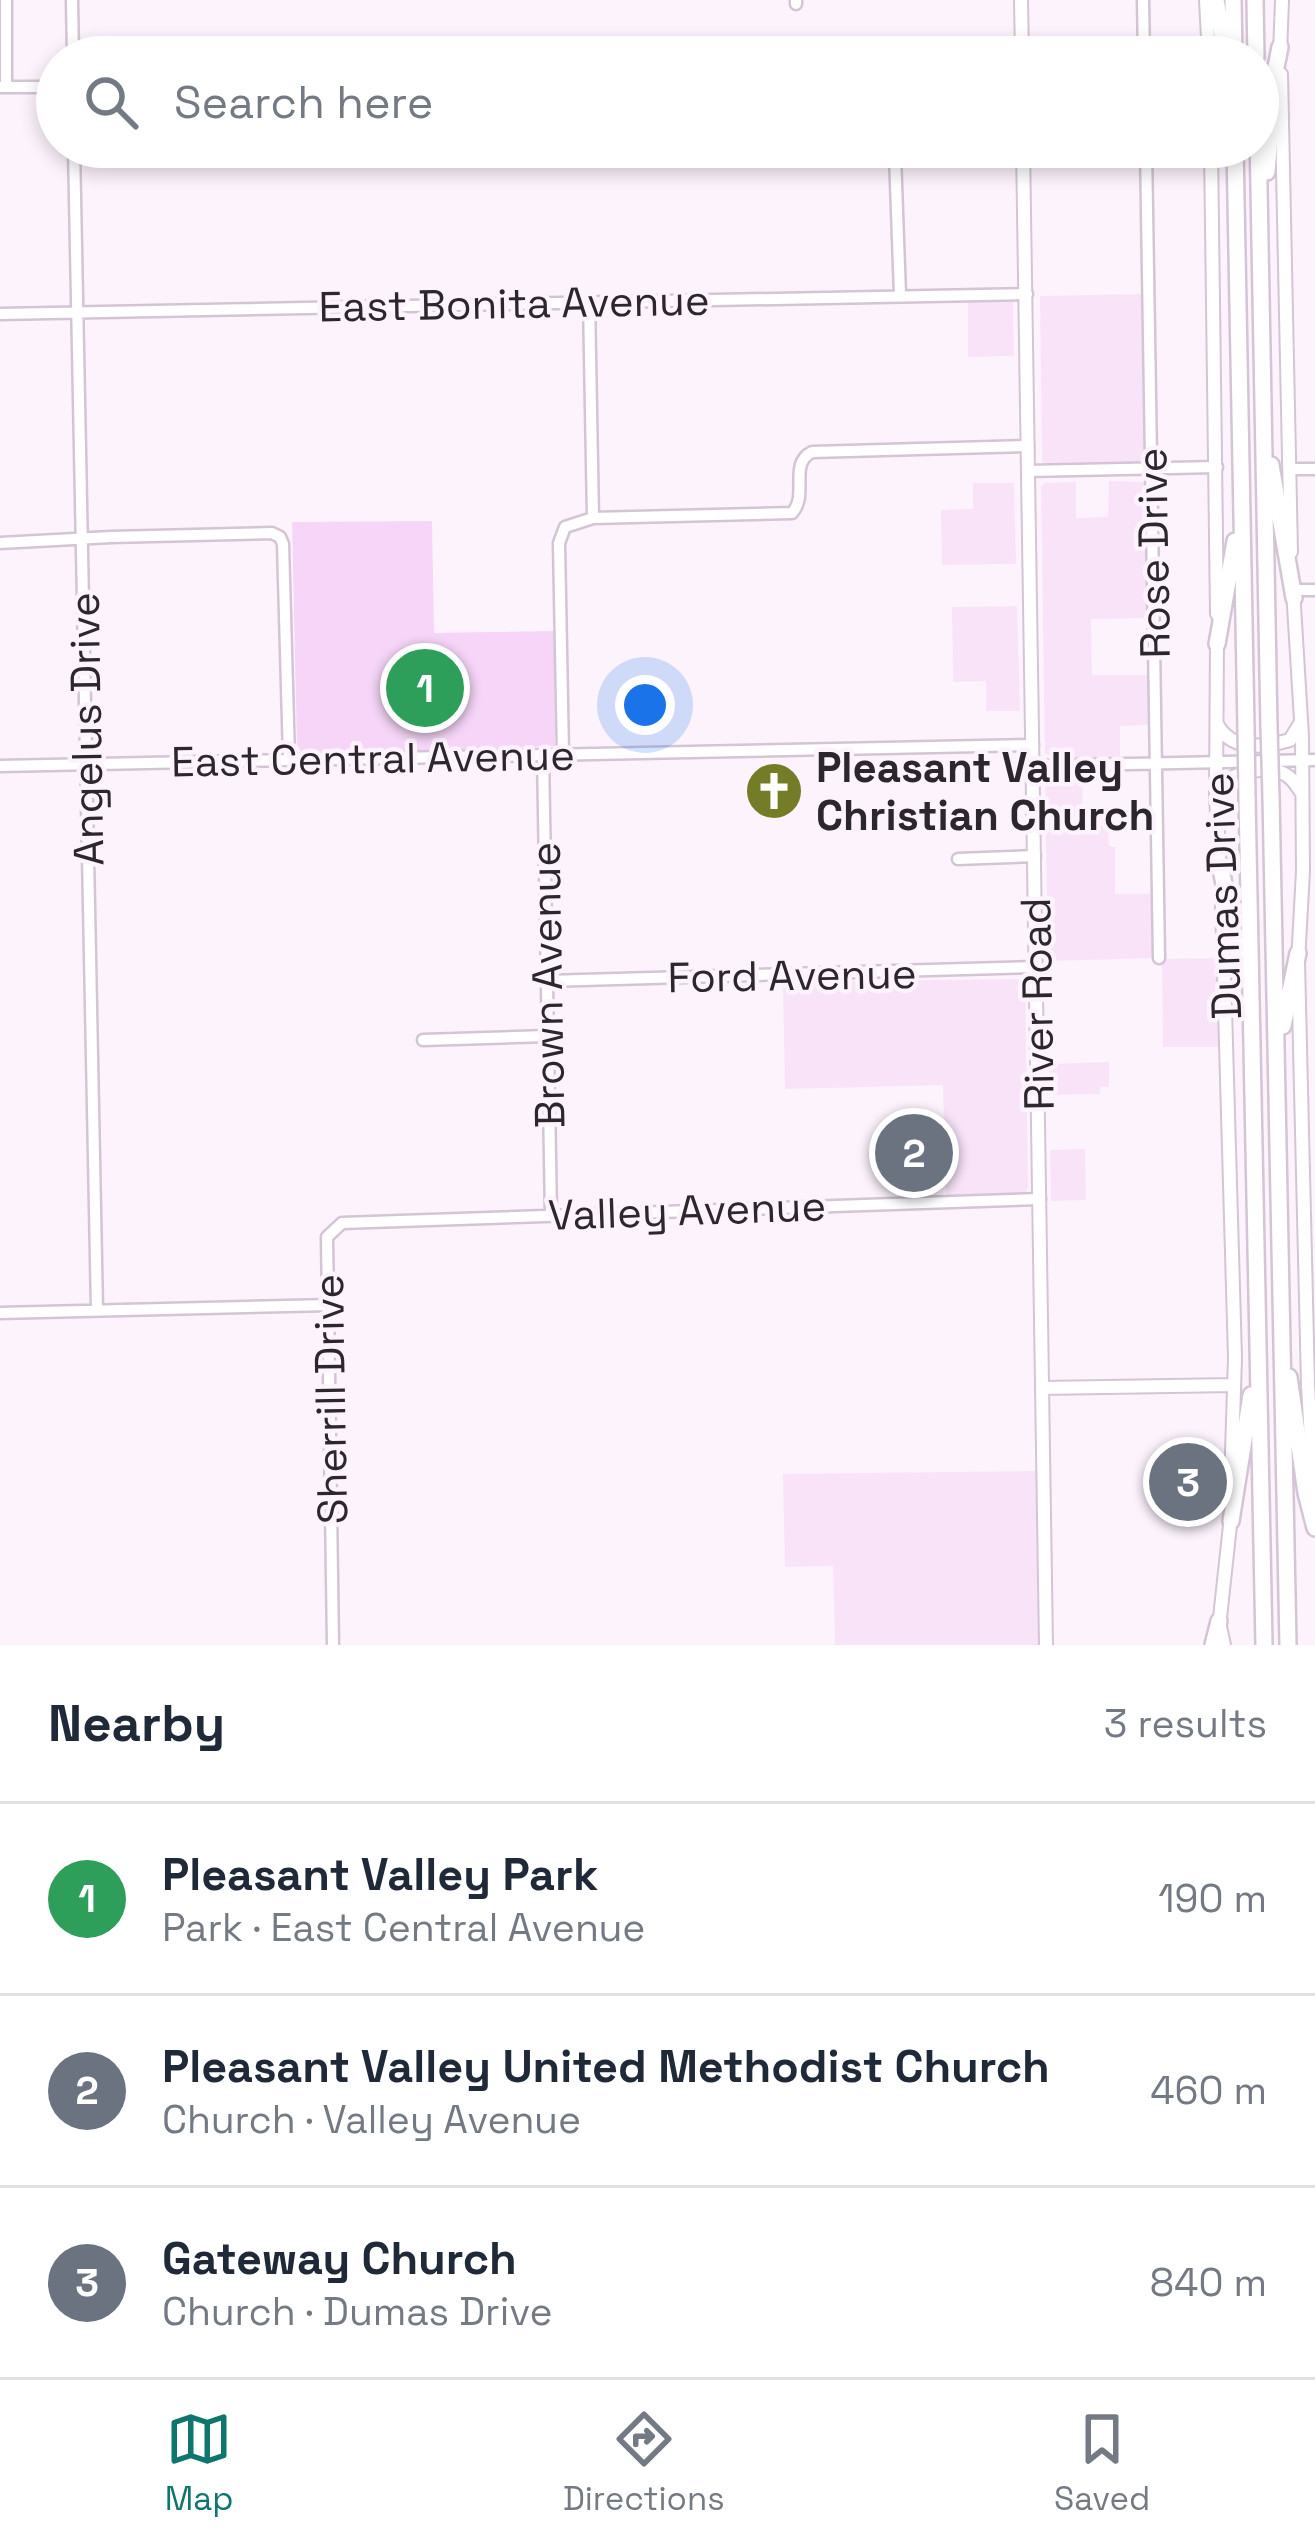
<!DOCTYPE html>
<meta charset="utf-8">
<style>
body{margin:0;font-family:"Space Grotesk",sans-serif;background:#f6f6f7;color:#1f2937}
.you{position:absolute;left:645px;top:705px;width:42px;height:42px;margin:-30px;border:9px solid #fff;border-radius:50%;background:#1a73e8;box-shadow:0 0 0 18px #1a73e833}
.badge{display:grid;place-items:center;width:78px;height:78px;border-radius:50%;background:#0f766e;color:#fff;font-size:39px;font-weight:700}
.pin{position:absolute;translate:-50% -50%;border:6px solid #fff;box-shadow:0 3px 12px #0006}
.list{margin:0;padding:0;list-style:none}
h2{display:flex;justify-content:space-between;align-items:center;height:156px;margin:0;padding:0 48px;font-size:51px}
h2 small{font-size:39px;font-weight:400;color:#747a83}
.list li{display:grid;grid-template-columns:78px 1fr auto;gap:36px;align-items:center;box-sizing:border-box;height:192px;padding:0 48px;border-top:3px solid #e0e1e3}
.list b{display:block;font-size:45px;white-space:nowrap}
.list p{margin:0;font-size:39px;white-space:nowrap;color:#747a83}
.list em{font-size:39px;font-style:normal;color:#747a83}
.icon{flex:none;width:66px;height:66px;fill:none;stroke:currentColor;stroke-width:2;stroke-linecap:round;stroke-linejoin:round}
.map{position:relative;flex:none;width:1315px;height:1645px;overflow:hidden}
.search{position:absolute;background:#fff;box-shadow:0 6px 18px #0003;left:36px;right:36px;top:36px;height:132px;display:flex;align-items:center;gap:30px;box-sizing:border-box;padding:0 42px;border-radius:66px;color:#747a83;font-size:45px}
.sheet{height:732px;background:#fff}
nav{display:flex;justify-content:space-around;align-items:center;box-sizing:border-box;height:168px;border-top:3px solid #e0e1e3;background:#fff;font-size:33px;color:#747a83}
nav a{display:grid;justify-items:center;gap:6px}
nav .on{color:#0f766e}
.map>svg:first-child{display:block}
.built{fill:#f8e3f9}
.green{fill:#f6d5f8}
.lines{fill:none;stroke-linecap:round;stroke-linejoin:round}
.minor-casing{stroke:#d4c5d5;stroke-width:15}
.major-casing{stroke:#d4c5d5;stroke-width:16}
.highway-casing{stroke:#d4c5d5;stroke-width:20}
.minor{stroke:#fff;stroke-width:10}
.major{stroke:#fff;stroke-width:12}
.highway{stroke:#fff;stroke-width:15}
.highway-bridge-casing{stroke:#d4c5d5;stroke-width:20;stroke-linecap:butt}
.highway-bridge{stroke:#fff;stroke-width:15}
.labels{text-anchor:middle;stroke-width:9;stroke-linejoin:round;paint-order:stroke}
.street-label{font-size:42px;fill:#2c272d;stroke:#fdf3fd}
.poi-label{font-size:42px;font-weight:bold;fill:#2c272d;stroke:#fdf3fd;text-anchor:start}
</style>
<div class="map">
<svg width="1315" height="1645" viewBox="0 0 1315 1645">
<rect width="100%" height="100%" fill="#fdf3fd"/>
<!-- built -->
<path class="built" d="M1141,294L1145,458L1141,462L1044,463L1042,461L1040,296Z
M968,299L1013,301L1014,356L968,357Z
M1109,481L1145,482L1147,618L1091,619L1092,675H1148V725L1120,726V757L1056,759L1045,753L1041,487L1045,483L1076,482V518L1108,517Z
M973,483H1014L1016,564L942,565L941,510L973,509Z
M1017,606L1020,711H986V681L953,682L952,607Z
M1048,778H1082L1083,826H1108L1109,846L1115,847V894H1153L1154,958L1048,961L1045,782Z
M1218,958L1221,1047H1163L1162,959Z
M1025,979L1028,1188L1025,1193L946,1195L943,1085L785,1089L783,982Z
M1109,1062V1087H1100V1094L1049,1095V1064Z
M1085,1149L1086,1200L1051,1201L1050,1150Z
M1040,1471L1041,1645H835L833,1566L785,1567L783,1474Z"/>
<!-- green -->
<path class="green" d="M432,521L434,633L554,631L555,746L307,754L301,752L297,744L292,522Z"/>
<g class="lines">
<!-- minor casing -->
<g class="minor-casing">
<path id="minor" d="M6,0V87
M72,0L73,57
M1143,0L1144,57
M796,4V0
M0,87H57
M74,147L97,1310
M1146,147L1159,958
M895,155L900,295
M589,300L593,518
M0,314L1027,294
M1290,469H1315
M1028,471L1217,467
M0,543L111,537L272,533L280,537L283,544L289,758
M1293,590H1315
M543,755L551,1215
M563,755L559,543L565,527L593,518L792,513C809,495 788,464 812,452L1028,446
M0,766L1033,745
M1033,766L1315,760
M958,859L1035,856
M547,981L1037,967
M423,1040L546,1036
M0,1313L330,1305
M333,1645L327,1237L342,1223L1040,1199"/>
</g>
<!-- major casing -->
<g class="major-casing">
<path id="major" d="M1021,0L1022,57
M1206,0L1209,57
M1280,54L1282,0
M1281,74L1291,552
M1023,147L1046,1645
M1211,147L1217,614
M1293,590L1302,736L1303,871L1298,962L1308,1384L1314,1499
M1217,640L1216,796L1220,872
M1217,724C1231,751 1263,748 1290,740L1301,722
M1218,791C1228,773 1260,766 1280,772C1290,775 1295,783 1301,792
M1222,904L1235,1358L1231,1483
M1042,1388L1234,1385
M1219,1622L1224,1645
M1219,1627L1231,1516"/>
</g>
<!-- highway casing -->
<g class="highway-casing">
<path id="highway" d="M1216,0L1226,57
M1233,0L1234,57
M1255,0L1256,57
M1258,134L1269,727
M1235,147L1246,728
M1267,172L1275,72L1280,47
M1271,465L1294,598
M1217,644L1235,541
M1271,797L1288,1645
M1247,798L1264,1645
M1220,864L1243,979
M1283,1026L1298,953
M1289,1377L1306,1493L1315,1528
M1231,1521L1251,1395
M1213,1645L1219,1621"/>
</g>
<!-- minor -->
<use href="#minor" class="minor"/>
<!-- major -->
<use href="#major" class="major"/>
<!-- highway -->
<use href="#highway" class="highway"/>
<!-- highway-bridge casing -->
<g class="highway-bridge-casing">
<path id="highway-bridge" d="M1269,727L1271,797
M1246,728L1247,798"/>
</g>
<!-- highway-bridge -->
<use href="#highway-bridge" class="highway-bridge"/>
</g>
<!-- icons -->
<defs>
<g id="church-disc" transform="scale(3)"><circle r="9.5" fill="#757c27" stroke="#fdf3fd"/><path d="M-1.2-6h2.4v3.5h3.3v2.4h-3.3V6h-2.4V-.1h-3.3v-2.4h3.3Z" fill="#fff"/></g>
</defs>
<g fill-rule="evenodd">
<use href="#church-disc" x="774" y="791"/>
</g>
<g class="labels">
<!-- street labels -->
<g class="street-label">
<text transform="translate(514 303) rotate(-1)" y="15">East Bonita Avenue</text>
<text transform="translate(1153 553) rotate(-91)" y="15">Rose Drive</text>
<text transform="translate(86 729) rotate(-91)" y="15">Angelus Drive</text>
<text transform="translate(373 758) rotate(-1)" y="15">East Central Avenue</text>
<text transform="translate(1222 896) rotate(-92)" y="15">Dumas Drive</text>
<text transform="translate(792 975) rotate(-1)" y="15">Ford Avenue</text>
<text transform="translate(547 985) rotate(-91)" y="15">Brown Avenue</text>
<text transform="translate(1037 1004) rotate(-91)" y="15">River Road</text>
<text transform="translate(687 1210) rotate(-2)" y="15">Valley Avenue</text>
<text transform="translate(330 1399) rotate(-91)" y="15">Sherrill Drive</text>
</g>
<!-- poi labels -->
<g class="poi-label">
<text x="816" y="782">Pleasant Valley<tspan x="816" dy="48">Christian Church</tspan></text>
</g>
</g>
</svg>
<div class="you"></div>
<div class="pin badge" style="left:425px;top:688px;background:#2e9e5b">1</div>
<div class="pin badge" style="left:914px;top:1153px;background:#6b7280">2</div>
<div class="pin badge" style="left:1188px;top:1482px;background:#6b7280">3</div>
<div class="search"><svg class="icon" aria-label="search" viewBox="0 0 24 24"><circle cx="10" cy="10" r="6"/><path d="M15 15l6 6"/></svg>Search here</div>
</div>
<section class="sheet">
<h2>Nearby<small>3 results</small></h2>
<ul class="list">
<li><span class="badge" style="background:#2e9e5b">1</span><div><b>Pleasant Valley Park</b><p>Park · East Central Avenue</p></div><em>190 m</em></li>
<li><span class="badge" style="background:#6b7280">2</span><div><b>Pleasant Valley United Methodist Church</b><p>Church · Valley Avenue</p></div><em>460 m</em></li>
<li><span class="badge" style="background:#6b7280">3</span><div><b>Gateway Church</b><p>Church · Dumas Drive</p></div><em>840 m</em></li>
</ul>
</section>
<nav>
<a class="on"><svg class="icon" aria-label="map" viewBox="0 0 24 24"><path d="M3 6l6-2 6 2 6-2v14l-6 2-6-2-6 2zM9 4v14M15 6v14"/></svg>Map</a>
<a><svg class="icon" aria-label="directions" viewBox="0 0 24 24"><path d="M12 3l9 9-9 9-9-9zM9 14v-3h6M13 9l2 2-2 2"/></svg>Directions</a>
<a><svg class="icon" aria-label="saved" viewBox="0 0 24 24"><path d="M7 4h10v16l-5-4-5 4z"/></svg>Saved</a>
</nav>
